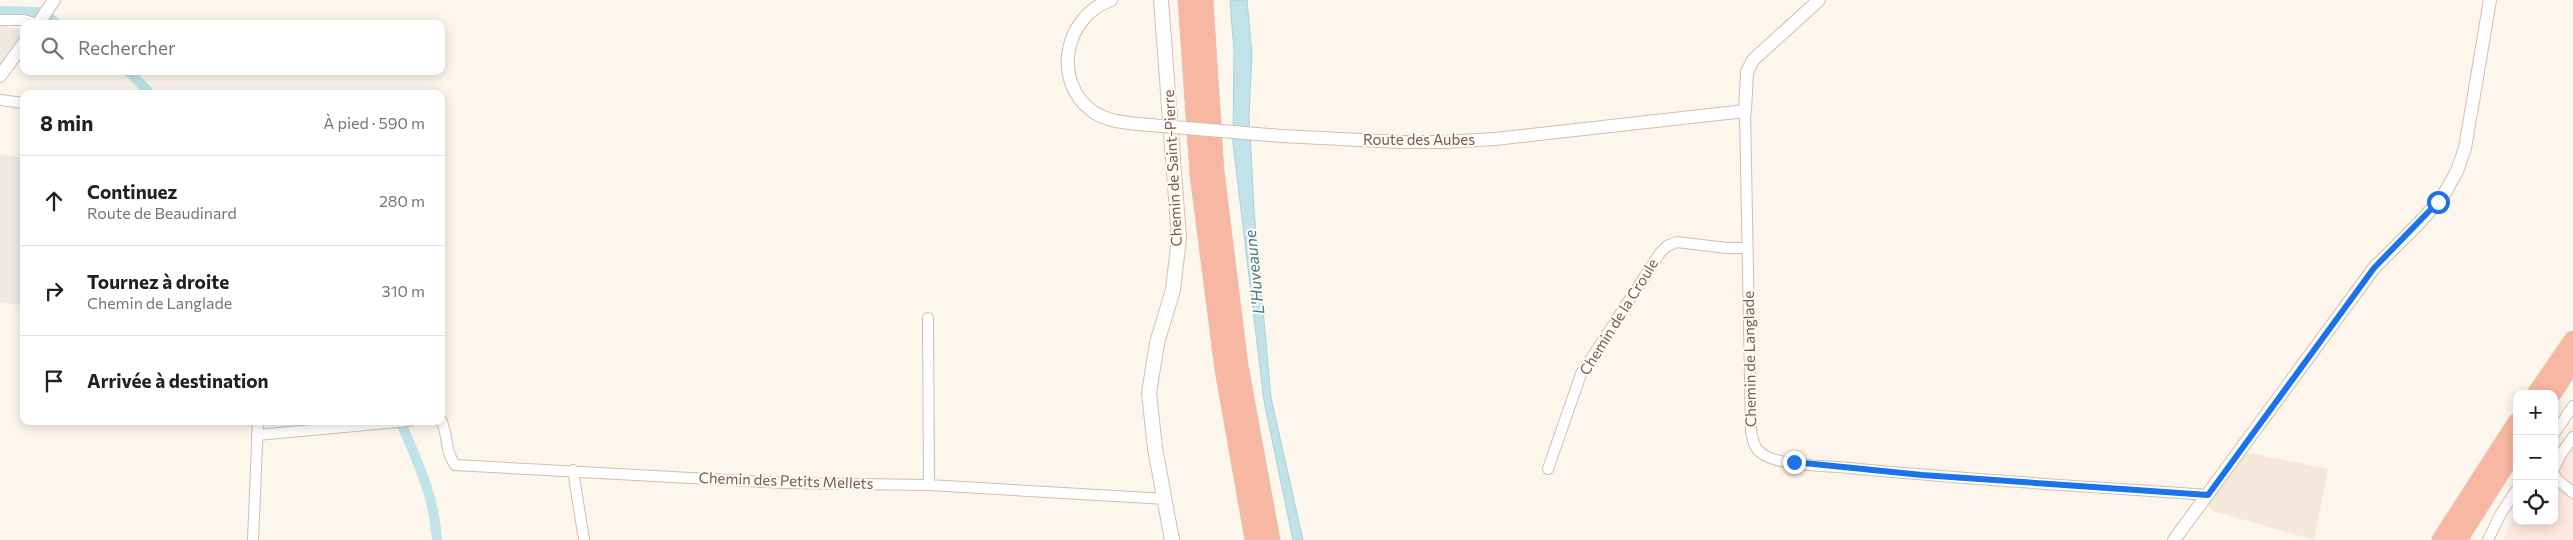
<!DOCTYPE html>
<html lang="fr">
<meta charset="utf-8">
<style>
body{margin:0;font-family:Commissioner,sans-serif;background:#f2f2f2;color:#202124}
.controls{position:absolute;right:15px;bottom:15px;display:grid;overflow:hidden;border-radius:10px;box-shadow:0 2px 12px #0003}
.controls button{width:45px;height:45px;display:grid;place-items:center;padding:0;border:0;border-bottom:1px solid #e0e0e0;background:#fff;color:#202124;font:25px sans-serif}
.stop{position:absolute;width:15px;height:15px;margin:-11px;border:4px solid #1a73e8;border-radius:50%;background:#fff}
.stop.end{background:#1a73e8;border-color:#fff;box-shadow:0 1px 5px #0008}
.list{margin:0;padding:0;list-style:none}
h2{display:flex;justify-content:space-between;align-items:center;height:65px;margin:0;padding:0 20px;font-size:21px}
h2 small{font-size:16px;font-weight:400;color:#757577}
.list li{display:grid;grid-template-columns:32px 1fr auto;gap:15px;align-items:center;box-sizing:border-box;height:90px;padding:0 20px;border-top:1px solid #e0e0e0}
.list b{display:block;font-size:19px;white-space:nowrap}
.list p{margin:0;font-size:16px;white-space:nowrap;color:#757577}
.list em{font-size:16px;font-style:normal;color:#757577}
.icon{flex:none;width:28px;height:28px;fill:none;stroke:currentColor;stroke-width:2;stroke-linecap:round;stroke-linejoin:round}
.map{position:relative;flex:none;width:2573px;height:540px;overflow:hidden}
.search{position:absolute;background:#fff;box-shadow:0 2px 12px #0003;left:20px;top:20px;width:425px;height:55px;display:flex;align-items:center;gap:12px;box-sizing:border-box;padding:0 18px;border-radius:10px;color:#757577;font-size:19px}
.panel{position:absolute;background:#fff;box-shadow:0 2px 12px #0003;left:20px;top:90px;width:425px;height:335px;border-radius:10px}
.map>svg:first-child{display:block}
.residential{fill:#f5e8da}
.commercial{fill:#fde8e0}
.industrial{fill:#efe9e4}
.water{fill:#bfe3e8;stroke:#a5d3da}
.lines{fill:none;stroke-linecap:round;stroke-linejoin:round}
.canal{stroke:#bfe3e8;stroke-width:10}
.minor-casing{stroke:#d1beb0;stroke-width:12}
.tertiary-casing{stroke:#d1beb0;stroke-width:14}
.secondary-casing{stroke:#d6c0b0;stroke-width:16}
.motorway-casing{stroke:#dad1cd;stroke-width:19}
.minor{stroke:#fff;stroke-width:10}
.tertiary{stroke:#fff;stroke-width:12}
.secondary{stroke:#fff;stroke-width:14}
.motorway{stroke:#f7b7a3;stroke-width:18}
.tertiary-bridge-casing{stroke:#d1beb0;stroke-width:14;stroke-linecap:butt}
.tertiary-bridge{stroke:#fff;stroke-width:12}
.route{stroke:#1a73e8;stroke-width:6}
.labels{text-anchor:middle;stroke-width:4;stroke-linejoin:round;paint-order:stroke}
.street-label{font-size:15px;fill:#7a5c4d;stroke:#fffaf3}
.water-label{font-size:16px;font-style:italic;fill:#437c86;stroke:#fffaf3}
</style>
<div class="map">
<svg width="2573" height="540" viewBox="0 0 2573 540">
<rect width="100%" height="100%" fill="#fdf6ec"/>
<!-- residential -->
<path class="residential" d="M2245,452L2328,469L2314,540L2213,511L2206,505Z"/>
<!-- commercial -->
<path class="commercial" d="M2573,424V540H2504L2517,507V521H2554V451Z"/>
<!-- industrial -->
<path class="industrial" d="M0,24L24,31V36L0,74Z
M0,154L24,158V305L0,303Z"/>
<!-- water -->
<path class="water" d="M1230,0H1247L1252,55L1249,114L1254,211L1271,398L1303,540H1293L1264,401L1233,143L1234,52Z"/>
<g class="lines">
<!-- canal -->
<path class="canal" d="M0,11L40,12
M49,17L57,24
M128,71L147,90L148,94
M402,425C419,466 434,495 437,540"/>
<!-- minor casing -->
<g class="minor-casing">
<path id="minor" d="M0,20H24L38,24
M0,100L24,103
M1745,111L1751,431C1753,442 1755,451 1766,456C1784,466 1837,466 1859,469C1975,480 2092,487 2208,495
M928,318L929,485
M441,420C449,436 444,449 455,465L783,483L929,485L1166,499
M2554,434L2573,406
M257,435L409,421
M1548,469L1581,374L1660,253L1667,246L1677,242L1727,248H1748
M2554,469L2561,454L2573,437
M573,470L584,540
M2554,474L2557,479L2573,493
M253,540L258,421
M2488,540L2500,515L2517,489"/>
</g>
<!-- tertiary casing -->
<g class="tertiary-casing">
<path id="tertiary" d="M1111,0C1065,16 1051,80 1092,111C1109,123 1130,123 1150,125
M38,24L54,0
M0,76L24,43
M1282,136L1400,142H1444L1495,139L1745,111L1747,72L1753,60L1819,0
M2174,540L2374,268L2419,223L2443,196L2457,171L2465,148L2490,0"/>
</g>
<!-- secondary casing -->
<g class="secondary-casing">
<path id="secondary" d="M1161,0L1179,238L1173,290L1157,343L1149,393L1155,448L1172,540"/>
</g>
<!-- motorway casing -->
<g class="motorway-casing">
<path id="motorway" d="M1187,0L1199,175L1224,370L1254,540
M1204,0L1215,171L1239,365L1271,540
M2536,394L2573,340
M2552,394L2573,362
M2441,540L2517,422
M2458,540L2517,447"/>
</g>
<!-- minor -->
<use href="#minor" class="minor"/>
<!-- tertiary -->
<use href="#tertiary" class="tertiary"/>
<!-- secondary -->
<use href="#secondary" class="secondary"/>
<!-- motorway -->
<use href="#motorway" class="motorway"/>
<!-- tertiary-bridge casing -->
<g class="tertiary-bridge-casing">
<path id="tertiary-bridge" d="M1150,125L1282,136"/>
</g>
<!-- tertiary-bridge -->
<use href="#tertiary-bridge" class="tertiary-bridge"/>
</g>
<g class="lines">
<!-- route -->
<path class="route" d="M1794,462L1922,475L2208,495L2374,268L2438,202"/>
</g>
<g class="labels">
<!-- street labels -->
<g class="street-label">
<text x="1419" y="145">Route des Aubes</text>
<text transform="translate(1173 168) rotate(-93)" y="5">Chemin de Saint-Pierre</text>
<text transform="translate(1619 317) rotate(-58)" y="5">Chemin de la Croule</text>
<text transform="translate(1750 359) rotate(-91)" y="5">Chemin de Langlade</text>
<text transform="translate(786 481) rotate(2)" y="5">Chemin des Petits Mellets</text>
</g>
<!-- water labels -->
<g class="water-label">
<text transform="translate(1254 272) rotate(-96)" y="6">L'Huveaune</text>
</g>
</g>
</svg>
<div class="controls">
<button>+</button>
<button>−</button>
<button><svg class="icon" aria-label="locate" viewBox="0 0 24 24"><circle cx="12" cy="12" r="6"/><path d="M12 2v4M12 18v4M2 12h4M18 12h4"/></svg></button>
</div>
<div class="stop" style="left:2438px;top:202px"></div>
<div class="stop end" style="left:1794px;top:462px"></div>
<div class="search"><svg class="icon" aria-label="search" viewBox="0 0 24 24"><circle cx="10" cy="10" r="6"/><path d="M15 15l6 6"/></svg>Rechercher</div>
<section class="panel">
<h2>8 min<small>À pied · 590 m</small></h2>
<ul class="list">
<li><svg class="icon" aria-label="ahead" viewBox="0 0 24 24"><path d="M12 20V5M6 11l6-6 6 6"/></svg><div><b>Continuez</b><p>Route de Beaudinard</p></div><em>280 m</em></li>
<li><svg class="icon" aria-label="right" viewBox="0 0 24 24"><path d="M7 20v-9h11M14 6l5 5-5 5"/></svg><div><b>Tournez à droite</b><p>Chemin de Langlade</p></div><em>310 m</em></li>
<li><svg class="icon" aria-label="arrive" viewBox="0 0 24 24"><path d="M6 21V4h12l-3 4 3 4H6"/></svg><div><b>Arrivée à destination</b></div></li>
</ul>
</section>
</div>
